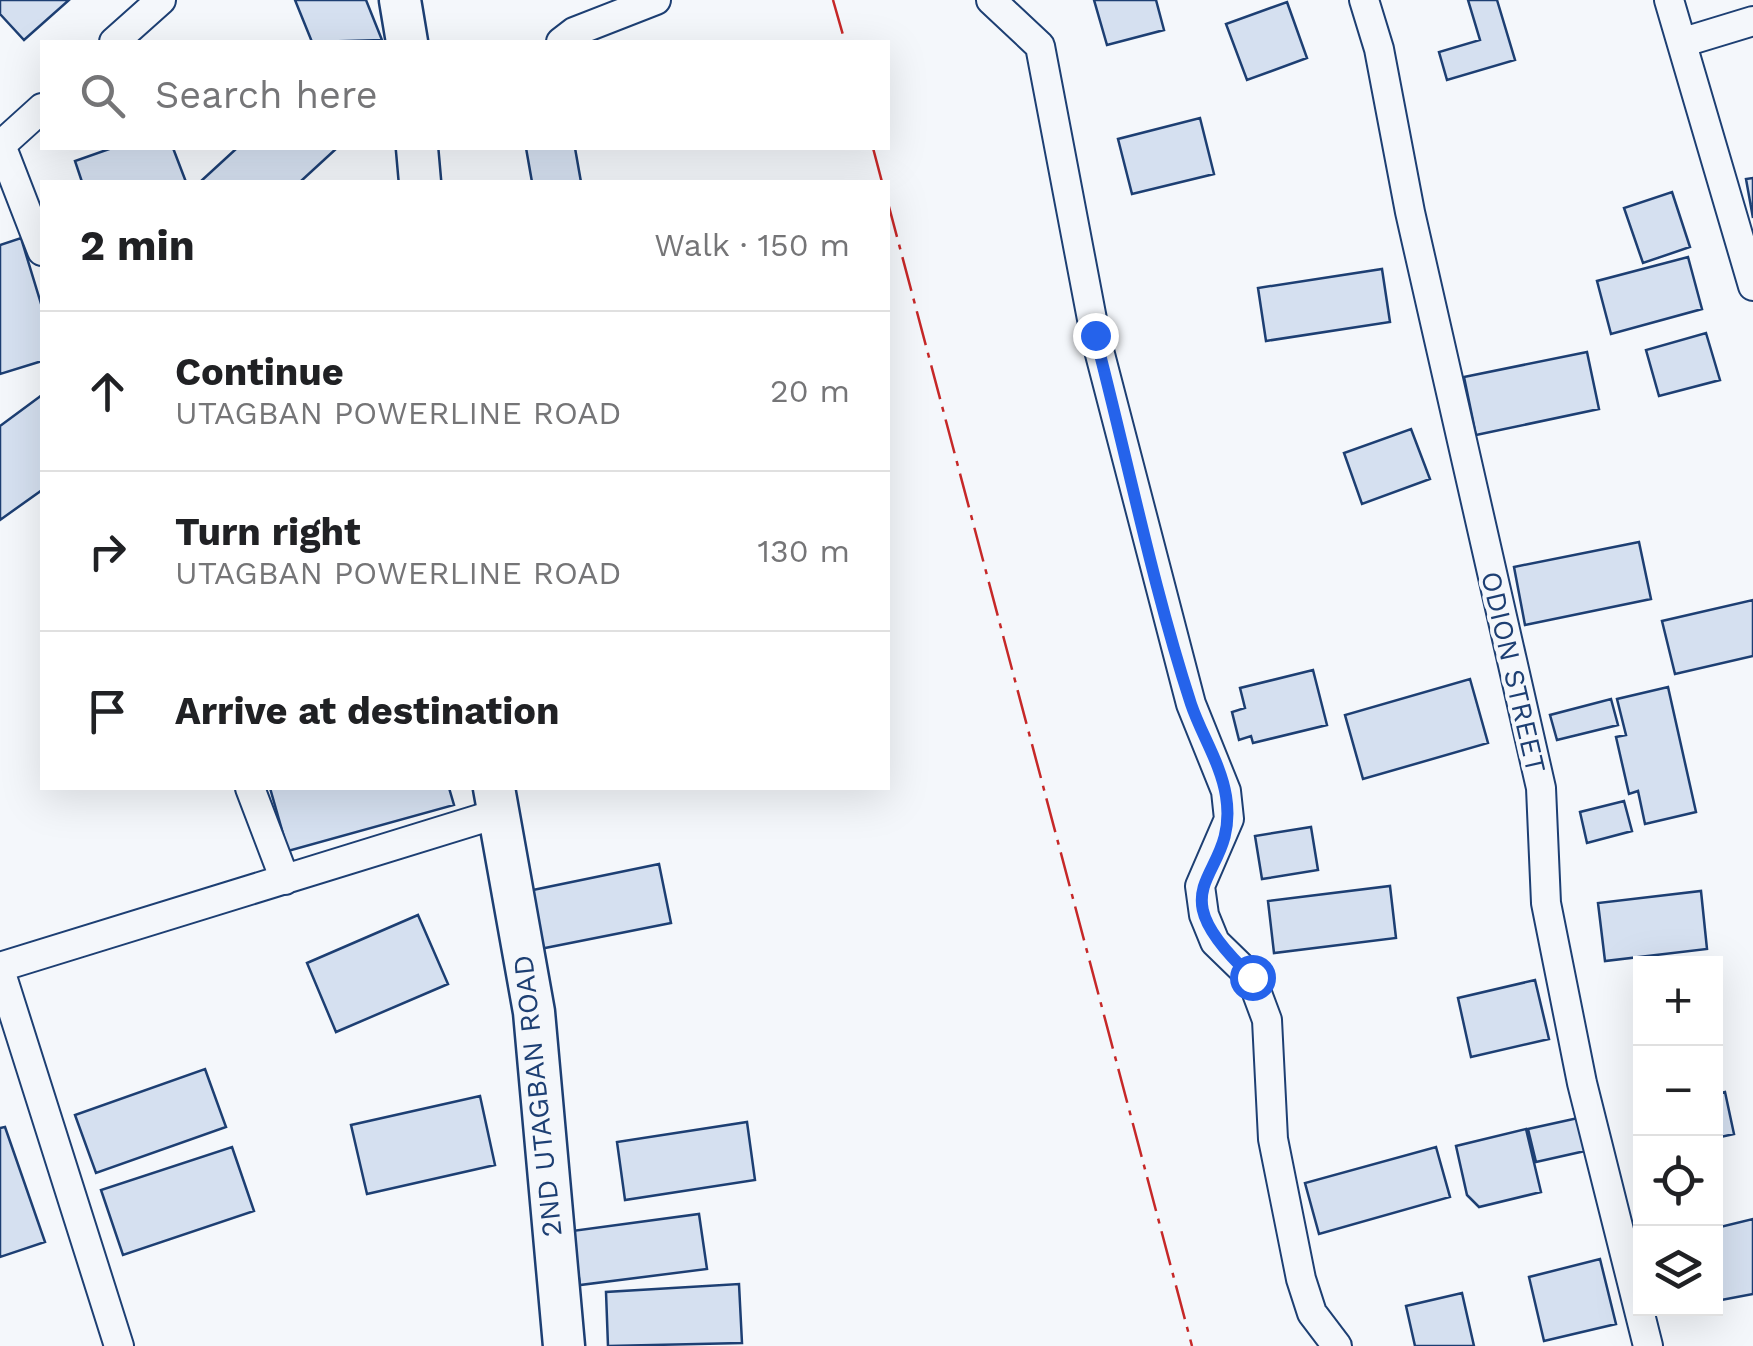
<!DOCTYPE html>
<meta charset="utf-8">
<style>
body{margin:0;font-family:"Work Sans",sans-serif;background:#f2f2f2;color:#202124}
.controls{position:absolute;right:30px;bottom:30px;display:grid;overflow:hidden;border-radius:0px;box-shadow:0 10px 40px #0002}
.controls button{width:90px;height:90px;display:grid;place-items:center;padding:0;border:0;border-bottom:2px solid #e0e0e0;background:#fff;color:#202124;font:50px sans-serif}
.stop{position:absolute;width:30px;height:30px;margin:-22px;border:8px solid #2563eb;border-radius:50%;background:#fff}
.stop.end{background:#2563eb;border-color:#fff;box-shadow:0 2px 10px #0008}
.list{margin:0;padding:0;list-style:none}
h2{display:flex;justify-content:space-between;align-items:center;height:130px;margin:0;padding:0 40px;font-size:42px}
h2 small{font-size:32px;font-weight:400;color:#757577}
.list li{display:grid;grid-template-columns:65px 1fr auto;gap:30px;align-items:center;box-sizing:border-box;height:160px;padding:0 40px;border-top:2px solid #e0e0e0}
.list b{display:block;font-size:38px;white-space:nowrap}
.list p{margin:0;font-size:32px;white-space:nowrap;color:#757577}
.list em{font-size:32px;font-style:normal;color:#757577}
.icon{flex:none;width:55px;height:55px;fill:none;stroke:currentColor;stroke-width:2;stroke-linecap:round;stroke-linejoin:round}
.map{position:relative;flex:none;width:1753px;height:1346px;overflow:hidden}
.search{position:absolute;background:#fff;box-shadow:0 10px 40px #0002;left:40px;top:40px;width:850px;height:110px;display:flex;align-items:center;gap:25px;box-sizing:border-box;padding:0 35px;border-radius:0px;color:#757577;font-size:38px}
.panel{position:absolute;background:#fff;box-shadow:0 10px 40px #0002;left:40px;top:180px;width:850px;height:610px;border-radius:0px}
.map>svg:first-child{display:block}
.building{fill:#d5e0f0;stroke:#1d3f73;stroke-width:2.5}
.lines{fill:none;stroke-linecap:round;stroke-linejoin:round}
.street-casing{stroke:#1d3f73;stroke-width:32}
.secondary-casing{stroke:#1d3f73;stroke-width:45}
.street{stroke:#f4f7fb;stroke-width:28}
.secondary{stroke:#f4f7fb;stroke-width:40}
.power{stroke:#c62828;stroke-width:2.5;stroke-dasharray:35 8 5 8;stroke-linecap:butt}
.route{stroke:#2563eb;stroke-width:12}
.labels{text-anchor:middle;stroke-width:8;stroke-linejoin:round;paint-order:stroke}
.street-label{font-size:28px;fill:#1d3f73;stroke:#f4f7fb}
</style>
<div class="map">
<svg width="1753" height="1346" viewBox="0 0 1753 1346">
<rect width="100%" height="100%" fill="#f4f7fb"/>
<!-- building -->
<path class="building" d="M0,0H69L24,40L0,14Z
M295,0H366L382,40L312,42Z
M1094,0H1156L1164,30L1107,45Z
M1468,0H1497L1515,60L1447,80L1439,52L1480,40Z
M1287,2L1307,58L1247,80L1226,24Z
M1200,118L1214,174L1132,194L1118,139Z
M112,148H173L186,182H82L75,161Z
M237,148H337L300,182H200Z
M526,148H575L581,182H532Z
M1753,178V218L1746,179Z
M1672,192L1690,247L1643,263L1624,208Z
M21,238L42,307V361L0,374V245Z
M1688,257L1702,309L1611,334L1597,281Z
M1382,269L1390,322L1266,341L1258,288Z
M1706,333L1720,380L1659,396L1646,350Z
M1587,352L1599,409L1476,435L1464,377Z
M42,395V490L0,520V426Z
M1411,429L1430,479L1362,504L1344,453Z
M1639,542L1651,599L1525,625L1514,567Z
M1753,600V656L1675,674L1662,621Z
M1313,670L1327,725L1253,743L1251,736L1239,740L1232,712L1245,708L1240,688Z
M1470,679L1488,743L1363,779L1345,715Z
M1668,687L1696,812L1645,824L1638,791L1629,794L1616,737L1626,735L1617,699Z
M1611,699L1618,725L1557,740L1550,715Z
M270,788H449L454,805L288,851Z
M1624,801L1632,831L1587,843L1580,812Z
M1311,827L1318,870L1262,879L1255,836Z
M659,864L671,923L540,949L528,891Z
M1390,886L1396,938L1274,953L1268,901Z
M1701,891L1707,949L1605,961L1598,903Z
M418,915L448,984L336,1032L307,963Z
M1535,980L1549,1039L1471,1057L1458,998Z
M205,1069L226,1127L96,1173L75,1115Z
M1725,1092L1734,1134L1716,1138V1094Z
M480,1096L495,1165L367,1194L351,1125Z
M1578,1118L1585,1151L1536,1162L1528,1129Z
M747,1122L755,1180L625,1200L617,1142Z
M5,1127L45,1242L0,1257V1128Z
M1526,1129L1541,1192L1479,1207L1467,1195L1456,1146Z
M232,1147L254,1211L123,1255L101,1190Z
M1436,1147L1450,1197L1319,1234L1305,1183Z
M699,1214L707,1269L580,1285L572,1231Z
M1753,1219V1294L1716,1301V1228Z
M1600,1259L1616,1324L1544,1341L1529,1277Z
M739,1284L742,1343L608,1346L606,1292Z
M1462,1293L1474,1346H1415L1406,1306Z"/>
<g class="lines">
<!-- street casing -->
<g class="street-casing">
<path id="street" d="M991,0L1040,46L1095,335L1191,704L1226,791L1229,819L1200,886L1204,915L1215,942L1251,977L1267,1020L1273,1139L1301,1279L1312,1313L1337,1346
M1364,0L1379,49L1410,212L1541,788L1546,903L1582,1083L1648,1346
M1669,0L1753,286
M114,42L161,0
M561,42L574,32L656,0
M1684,42L1753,21
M1,145L42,251
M0,146L42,108
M250,788L285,880
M0,967L496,814
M0,970L119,1346"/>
</g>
<!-- secondary casing -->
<g class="secondary-casing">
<path id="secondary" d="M400,0L407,42
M417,148L420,182
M494,788L534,1012L564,1346"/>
</g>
<!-- street -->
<use href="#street" class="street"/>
<!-- secondary -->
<use href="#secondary" class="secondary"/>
<!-- power -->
<path class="power" d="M833,0L845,42
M873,148L882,182
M888,203L1192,1346"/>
</g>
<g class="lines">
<!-- route -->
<path class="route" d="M1095,335C1127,457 1152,584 1191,704C1201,734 1221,764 1226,796C1240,882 1148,880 1252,977"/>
</g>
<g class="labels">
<!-- street labels -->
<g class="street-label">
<text transform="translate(1514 672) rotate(77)" y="10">ODION STREET</text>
<text transform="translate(537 1096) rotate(-96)" y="10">2ND UTAGBAN ROAD</text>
</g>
</g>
</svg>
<div class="controls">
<button>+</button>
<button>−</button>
<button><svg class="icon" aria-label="locate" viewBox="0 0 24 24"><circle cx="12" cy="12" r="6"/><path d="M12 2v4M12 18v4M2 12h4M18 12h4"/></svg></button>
<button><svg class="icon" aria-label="layers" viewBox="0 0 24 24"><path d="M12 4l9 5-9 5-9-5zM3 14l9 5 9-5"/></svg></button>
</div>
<div class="stop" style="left:1252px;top:977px"></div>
<div class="stop end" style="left:1095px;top:335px"></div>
<div class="search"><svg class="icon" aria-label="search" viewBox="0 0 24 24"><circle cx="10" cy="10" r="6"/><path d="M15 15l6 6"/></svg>Search here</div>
<section class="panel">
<h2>2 min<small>Walk · 150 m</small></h2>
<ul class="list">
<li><svg class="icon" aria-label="ahead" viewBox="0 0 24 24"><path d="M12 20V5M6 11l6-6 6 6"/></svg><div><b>Continue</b><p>UTAGBAN POWERLINE ROAD</p></div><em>20 m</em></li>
<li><svg class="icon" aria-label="right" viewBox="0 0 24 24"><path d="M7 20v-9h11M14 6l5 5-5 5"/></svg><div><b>Turn right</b><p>UTAGBAN POWERLINE ROAD</p></div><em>130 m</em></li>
<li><svg class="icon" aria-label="arrive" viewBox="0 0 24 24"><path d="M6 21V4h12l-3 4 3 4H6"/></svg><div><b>Arrive at destination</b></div></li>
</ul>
</section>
</div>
